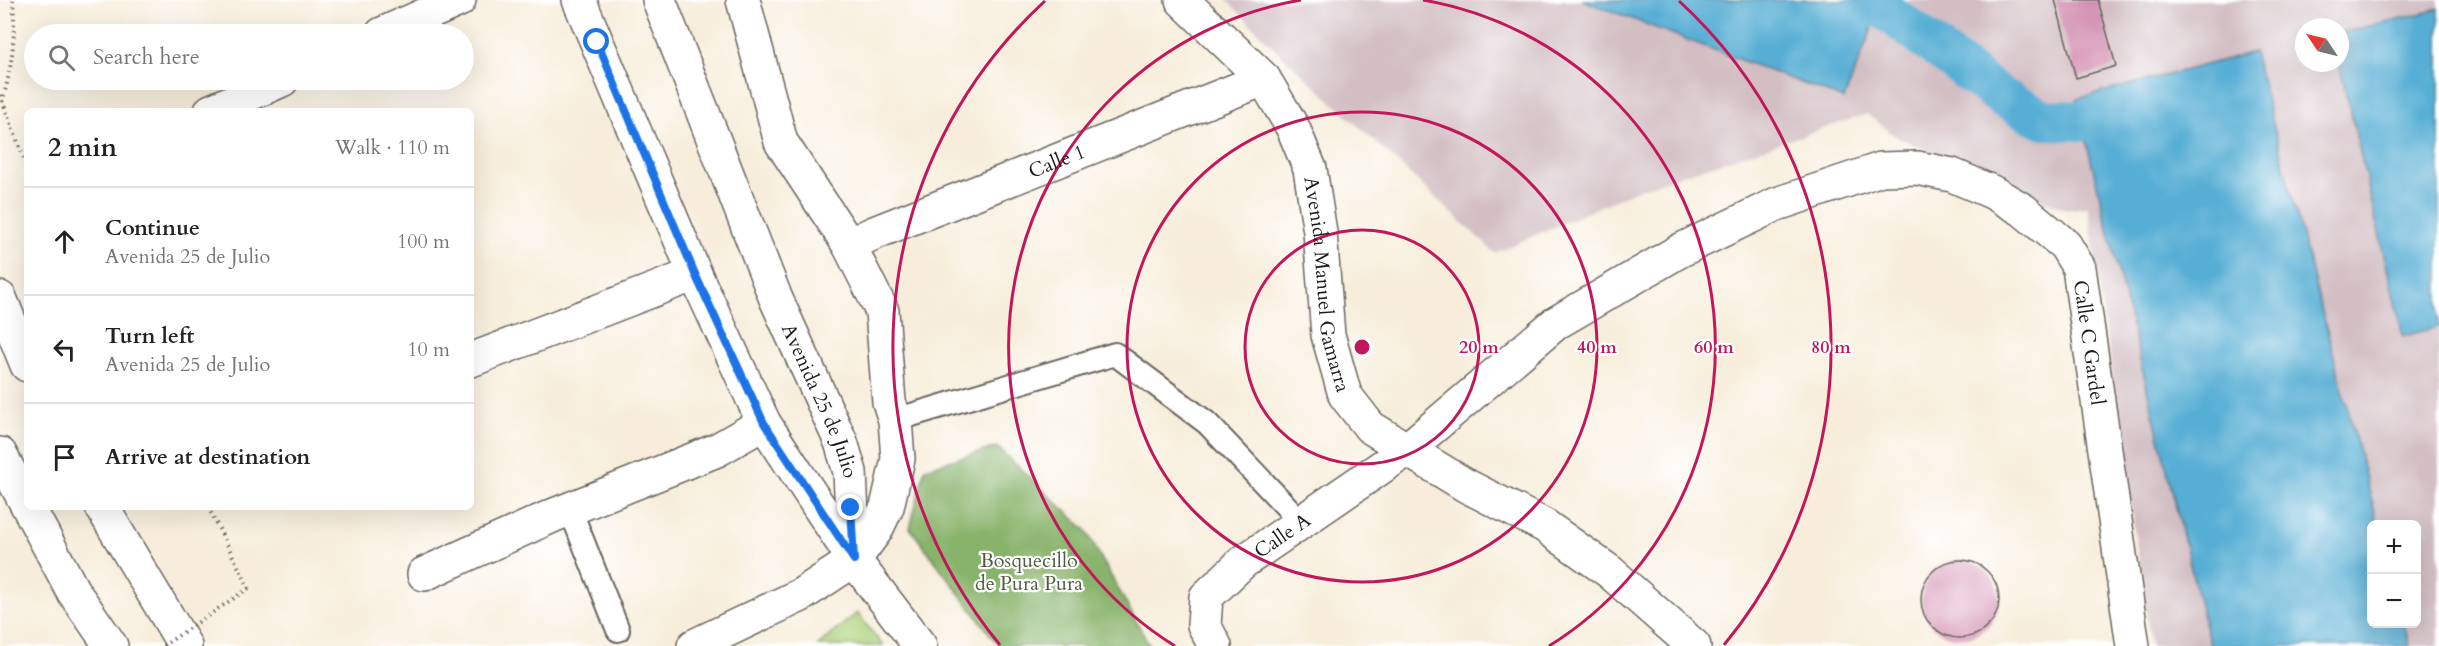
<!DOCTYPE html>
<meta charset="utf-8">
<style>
body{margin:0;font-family:Cardo,serif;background:#f2f2f2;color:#222}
.controls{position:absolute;right:18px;bottom:18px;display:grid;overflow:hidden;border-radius:9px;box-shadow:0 6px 24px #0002}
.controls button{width:54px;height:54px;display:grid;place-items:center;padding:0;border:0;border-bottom:2px solid #e0e0e0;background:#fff;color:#222;font:30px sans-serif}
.compass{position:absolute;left:2295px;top:18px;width:54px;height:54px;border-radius:50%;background:#fff;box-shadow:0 6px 24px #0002;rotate:305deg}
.stop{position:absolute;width:18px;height:18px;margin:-14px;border:4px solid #1a73e8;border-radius:50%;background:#fff}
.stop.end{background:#1a73e8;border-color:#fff;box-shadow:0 2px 6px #0008}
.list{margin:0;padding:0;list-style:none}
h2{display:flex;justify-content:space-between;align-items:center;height:78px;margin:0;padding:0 24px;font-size:26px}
h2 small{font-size:20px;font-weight:400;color:#767676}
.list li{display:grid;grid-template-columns:39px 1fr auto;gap:18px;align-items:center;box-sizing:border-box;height:108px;padding:0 24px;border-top:2px solid #e0e0e0}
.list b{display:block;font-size:22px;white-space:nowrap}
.list p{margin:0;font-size:20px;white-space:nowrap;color:#767676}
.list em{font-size:20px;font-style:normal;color:#767676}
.icon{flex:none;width:33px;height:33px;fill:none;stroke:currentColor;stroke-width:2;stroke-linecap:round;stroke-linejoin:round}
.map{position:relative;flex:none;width:2439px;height:646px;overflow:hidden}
.search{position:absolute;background:#fff;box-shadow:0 6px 24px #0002;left:24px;top:24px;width:450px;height:66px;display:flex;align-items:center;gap:15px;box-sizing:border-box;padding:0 21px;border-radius:33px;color:#767676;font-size:22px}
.panel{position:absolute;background:#fff;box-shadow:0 6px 24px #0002;left:24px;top:108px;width:450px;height:402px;border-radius:9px}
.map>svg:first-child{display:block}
.industrial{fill:#d2bec3;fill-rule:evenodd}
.green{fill:#abd17a;stroke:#64764b;stroke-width:1.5}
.forest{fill:#88b36a;stroke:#526843;stroke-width:1.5}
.water{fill:#57aed4;stroke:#3a6578;stroke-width:1.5}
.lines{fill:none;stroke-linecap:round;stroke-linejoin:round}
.canal{stroke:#57aed4;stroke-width:40}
.building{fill:#d38eb0}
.lane-casing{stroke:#69655e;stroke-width:26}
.street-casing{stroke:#69655e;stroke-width:36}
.secondary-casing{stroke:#69655e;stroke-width:36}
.highway-casing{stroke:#69655e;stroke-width:36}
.path{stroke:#69655e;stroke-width:4;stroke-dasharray:1.5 4.5;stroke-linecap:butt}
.lane{stroke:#fff;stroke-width:22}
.street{stroke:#fff;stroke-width:33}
.secondary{stroke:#fff;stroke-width:33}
.highway{stroke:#fff;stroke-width:33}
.path-bridge{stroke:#69655e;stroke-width:4;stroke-dasharray:1.5 4.5;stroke-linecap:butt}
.route{stroke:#1a73e8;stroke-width:8}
.ring{fill:none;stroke:#c2185b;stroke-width:3}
.labels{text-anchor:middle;stroke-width:4.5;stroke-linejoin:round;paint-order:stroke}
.street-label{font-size:20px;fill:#1c1c1c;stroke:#fff}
.park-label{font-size:20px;fill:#4e5b3d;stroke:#fff}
.centre{fill:#c2185b;stroke:#fff;stroke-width:3}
.ring-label{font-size:18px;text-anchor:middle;font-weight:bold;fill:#c2185b;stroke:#fff;stroke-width:4.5;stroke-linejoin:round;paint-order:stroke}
</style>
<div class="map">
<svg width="2439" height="646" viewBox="0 0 2439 646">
<rect width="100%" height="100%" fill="#fff"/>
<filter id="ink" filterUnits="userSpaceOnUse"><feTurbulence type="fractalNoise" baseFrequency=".0167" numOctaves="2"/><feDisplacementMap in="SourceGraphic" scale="12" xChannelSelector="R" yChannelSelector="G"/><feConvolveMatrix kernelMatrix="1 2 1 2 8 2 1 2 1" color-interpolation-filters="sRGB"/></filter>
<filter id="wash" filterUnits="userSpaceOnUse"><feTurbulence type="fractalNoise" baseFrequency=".008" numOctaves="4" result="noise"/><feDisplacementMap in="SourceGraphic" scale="24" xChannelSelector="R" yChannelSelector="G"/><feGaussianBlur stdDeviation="1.35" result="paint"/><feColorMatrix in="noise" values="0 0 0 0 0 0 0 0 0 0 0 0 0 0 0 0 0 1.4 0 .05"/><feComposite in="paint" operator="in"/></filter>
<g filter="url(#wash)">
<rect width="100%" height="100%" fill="#f7edda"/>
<!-- industrial -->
<path class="industrial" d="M1227,0H2439V646H2151L2088,207L2067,210L1898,138L1867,114L1640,189L1495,253L1274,48ZM2304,27H2340V63H2304ZM2372,524H2416V624H2372Z"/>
<!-- green -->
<path class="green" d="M857,613L883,646H817Z"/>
<!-- forest -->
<path class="forest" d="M997,447L1085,529L1150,646H999L910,528L925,468Z"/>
<!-- water -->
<path class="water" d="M1582,0H1883L1844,99Z
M2439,9V327L2403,336L2339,63L2340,33Z
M2254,52L2378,524H2372V624H2404L2410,646H2210L2076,99Z"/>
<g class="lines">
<!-- canal -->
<path class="canal" d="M1881,7L2003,98L2044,120L2081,121"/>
</g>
<g id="blocks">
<!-- building -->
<path class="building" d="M2055,0H2098L2116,66L2076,78Z
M1921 599a39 39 0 1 1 78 0a39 39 0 1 1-78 0Z"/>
</g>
</g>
<g filter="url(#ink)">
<use href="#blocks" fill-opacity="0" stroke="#69655e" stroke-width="1.5"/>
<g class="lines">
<!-- lane casing -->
<g class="lane-casing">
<path id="lane" d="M895,420L1115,354L1207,423L1302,523
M570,509L618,630"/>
</g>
<!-- street casing -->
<g class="street-casing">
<g id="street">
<path d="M579,0L695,274L764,423L854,560L920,646"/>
<path id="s1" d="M659,0L776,299L841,442L850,472L854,558"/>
<path d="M382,34L459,0"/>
<path d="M211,111L282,80"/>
<path id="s2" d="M849,245L874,233L1264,79"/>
<path d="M471,360L695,274"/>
<path d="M424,574L552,516L717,450L764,423"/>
<path d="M694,646L801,595L854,560L876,530L887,507L898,459L895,420L889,402L882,311L849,245L781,142L743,0"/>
<path id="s3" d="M1215,646L1204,625L1206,597L1243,562L1405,451L1556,323L1681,250L1777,204L1881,169L1917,168L1952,175L1992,192L2023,210L2065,245L2079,268L2133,646"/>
</g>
</g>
<!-- secondary casing -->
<g class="secondary-casing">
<g id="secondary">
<path id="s4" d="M1182,0L1264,79L1293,128L1310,169L1320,232L1328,335L1345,395L1370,427L1465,485L1545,526L1610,572L1694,646"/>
</g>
</g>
<!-- highway casing -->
<g class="highway-casing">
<path id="highway" d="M0,298L27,365
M0,454L73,591L111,646
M102,507L185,646"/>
</g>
<!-- path -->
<path class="path" d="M0,95L27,166
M2,102C12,68 16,36 13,0
M208,507L249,588"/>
<!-- lane -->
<use href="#lane" class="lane"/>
<!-- street -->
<use href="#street" class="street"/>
<!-- secondary -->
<use href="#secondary" class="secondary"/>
<!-- highway -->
<use href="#highway" class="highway"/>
<!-- path-bridge -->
<path class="path-bridge" d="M163,646L249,588"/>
</g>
</g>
<g class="lines" filter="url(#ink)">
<!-- route -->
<path class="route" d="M597,42L695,274L764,423L854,560L851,508"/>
</g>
<!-- distance rings -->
<g class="ring">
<circle cx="1362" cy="347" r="117"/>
<circle cx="1362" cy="347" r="235"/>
<path d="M1175 646A352 352 0 0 1 1301 0M1423 0A352 352 0 0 1 1549 646"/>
<path d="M1000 645A469 469 0 0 1 1045 1M1679 1A469 469 0 0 1 1724 645"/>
</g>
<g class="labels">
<!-- street labels -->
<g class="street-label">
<text dy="7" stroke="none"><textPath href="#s2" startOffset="224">Calle 1</textPath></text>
<text dy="7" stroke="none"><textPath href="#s4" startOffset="332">Avenida Manuel Gamarra</textPath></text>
<text dy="7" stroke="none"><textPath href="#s3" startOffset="1166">Calle C Gardel</textPath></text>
<text dy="7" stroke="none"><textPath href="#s1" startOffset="432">Avenida 25 de Julio</textPath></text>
<text dy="7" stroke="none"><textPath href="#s3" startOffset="150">Calle A</textPath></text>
</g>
<!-- park labels -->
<g class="park-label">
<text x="1029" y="567">Bosquecillo<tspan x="1029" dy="23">de Pura Pura</tspan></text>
</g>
</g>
<circle cx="1362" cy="347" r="9" class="centre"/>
<g class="ring-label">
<text x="1479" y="353">20 m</text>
<text x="1597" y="353">40 m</text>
<text x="1714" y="353">60 m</text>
<text x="1831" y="353">80 m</text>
</g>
</svg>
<div class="controls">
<button>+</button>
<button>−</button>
</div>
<svg class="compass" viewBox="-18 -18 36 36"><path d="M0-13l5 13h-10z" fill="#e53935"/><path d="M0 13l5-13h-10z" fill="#767676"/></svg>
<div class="stop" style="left:597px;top:42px"></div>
<div class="stop end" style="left:851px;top:508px"></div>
<div class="search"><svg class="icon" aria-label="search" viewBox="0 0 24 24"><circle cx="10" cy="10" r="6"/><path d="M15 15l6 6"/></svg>Search here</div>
<section class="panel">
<h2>2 min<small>Walk · 110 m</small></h2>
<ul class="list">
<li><svg class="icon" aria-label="ahead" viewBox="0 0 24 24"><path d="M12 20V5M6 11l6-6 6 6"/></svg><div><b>Continue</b><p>Avenida 25 de Julio</p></div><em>100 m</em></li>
<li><svg class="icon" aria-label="left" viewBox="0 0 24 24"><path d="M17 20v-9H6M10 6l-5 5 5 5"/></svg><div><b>Turn left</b><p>Avenida 25 de Julio</p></div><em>10 m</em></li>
<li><svg class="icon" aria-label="arrive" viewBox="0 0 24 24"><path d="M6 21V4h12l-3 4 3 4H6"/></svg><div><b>Arrive at destination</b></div></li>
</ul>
</section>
</div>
